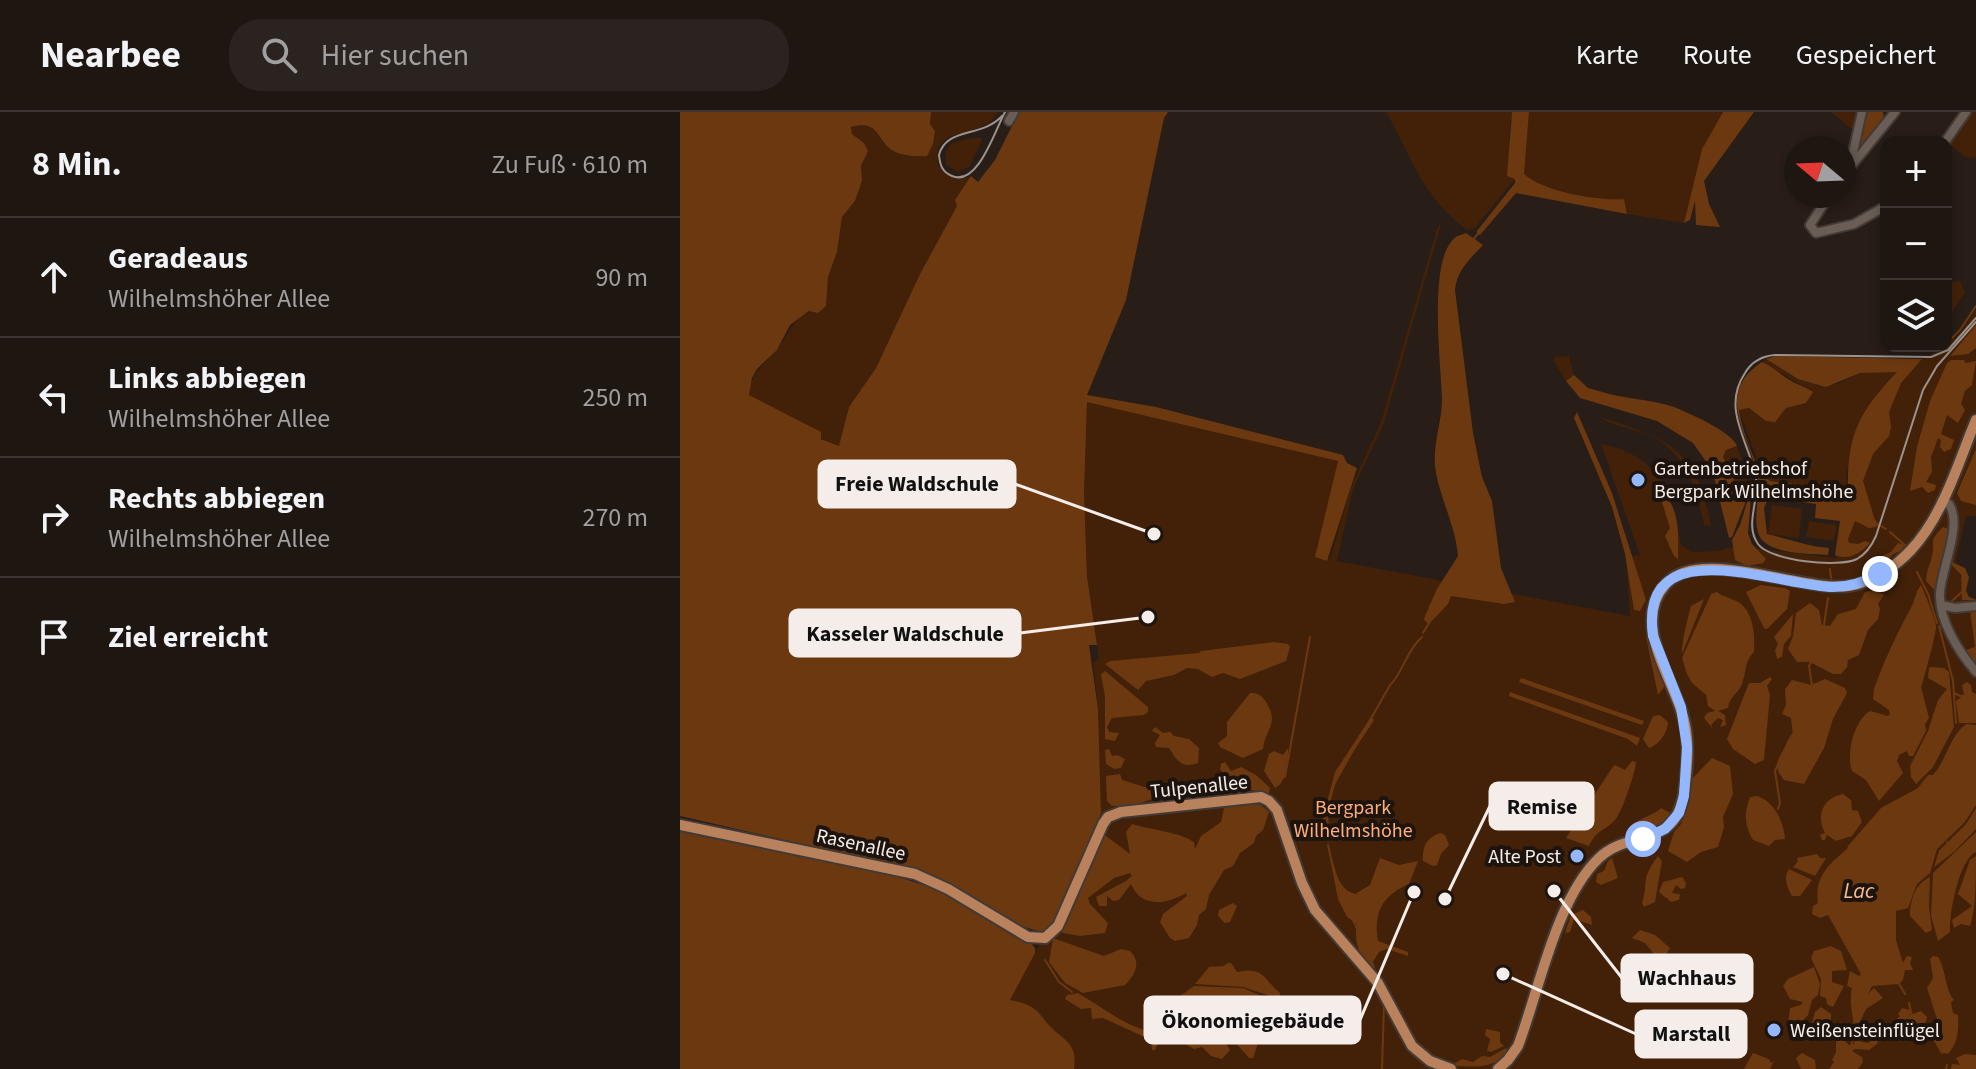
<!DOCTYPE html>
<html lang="de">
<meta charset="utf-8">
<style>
body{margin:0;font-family:"Source Sans 3",sans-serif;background:#2b231f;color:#f1f3f6}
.controls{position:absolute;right:24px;top:24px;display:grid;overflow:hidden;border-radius:16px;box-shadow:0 4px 12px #0003}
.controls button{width:72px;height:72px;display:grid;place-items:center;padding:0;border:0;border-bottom:2px solid #3c3531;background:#1e1611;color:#f1f3f6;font:40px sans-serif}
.compass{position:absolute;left:1104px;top:24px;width:72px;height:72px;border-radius:50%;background:#1e1611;box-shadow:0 4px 12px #0003;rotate:289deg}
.stop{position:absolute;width:24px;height:24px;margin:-18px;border:6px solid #94b7fd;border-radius:50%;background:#fff}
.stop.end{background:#94b7fd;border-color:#fff;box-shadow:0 2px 8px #0008}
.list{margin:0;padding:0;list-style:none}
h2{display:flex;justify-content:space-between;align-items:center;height:104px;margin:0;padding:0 32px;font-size:34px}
h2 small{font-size:26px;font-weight:400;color:#a19f9f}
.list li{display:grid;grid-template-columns:52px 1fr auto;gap:24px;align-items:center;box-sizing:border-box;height:120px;padding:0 32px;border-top:2px solid #3c3531}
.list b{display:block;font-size:30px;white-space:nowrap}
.list p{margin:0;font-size:26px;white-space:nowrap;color:#a19f9f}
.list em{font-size:26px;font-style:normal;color:#a19f9f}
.icon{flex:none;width:44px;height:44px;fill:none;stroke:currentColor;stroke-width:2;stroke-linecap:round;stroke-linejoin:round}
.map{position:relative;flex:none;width:1296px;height:957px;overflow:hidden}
header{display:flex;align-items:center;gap:48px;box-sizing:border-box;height:112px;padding:0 40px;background:#1e1611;border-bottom:2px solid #3c3531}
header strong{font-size:38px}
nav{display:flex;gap:44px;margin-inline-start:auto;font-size:28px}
.search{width:560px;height:72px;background:#2b231f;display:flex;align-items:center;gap:20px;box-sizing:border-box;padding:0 28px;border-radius:32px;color:#a19f9f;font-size:30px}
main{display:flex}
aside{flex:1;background:#1e1611}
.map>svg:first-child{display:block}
.green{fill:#422108}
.forest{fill:#6c380f}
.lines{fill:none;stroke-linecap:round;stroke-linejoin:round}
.stream{stroke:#6c380f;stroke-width:2}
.minor-casing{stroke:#423a36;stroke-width:12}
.major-casing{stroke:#423a36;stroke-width:14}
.minor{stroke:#695d55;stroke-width:8}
.major{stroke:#ba825c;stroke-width:10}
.tram{stroke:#9c938e;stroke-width:2}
.route{stroke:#94b7fd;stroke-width:10}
.poi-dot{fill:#94b7fd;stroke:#1e140e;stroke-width:3}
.labels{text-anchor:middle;stroke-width:8;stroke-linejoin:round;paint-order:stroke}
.poi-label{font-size:20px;fill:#f5ede9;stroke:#1e140e;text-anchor:start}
.street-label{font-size:20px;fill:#f5ede9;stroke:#1e140e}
.park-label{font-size:20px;fill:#fdae7a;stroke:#1e140e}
.water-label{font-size:22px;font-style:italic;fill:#f7bb95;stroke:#1e140e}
.leader{fill:none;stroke:#f5ede9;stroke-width:3}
.callout-dot{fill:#f5ede9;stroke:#1e140e;stroke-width:3}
.callout{fill:#f5ede9;stroke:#f5ede9;stroke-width:3}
.callout-label{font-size:22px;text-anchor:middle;font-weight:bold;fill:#111}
</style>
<header>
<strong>Nearbee</strong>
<div class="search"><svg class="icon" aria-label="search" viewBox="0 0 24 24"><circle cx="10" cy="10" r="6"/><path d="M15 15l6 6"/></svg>Hier suchen</div>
<nav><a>Karte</a><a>Route</a><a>Gespeichert</a></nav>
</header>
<main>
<aside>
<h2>8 Min.<small>Zu Fuß · 610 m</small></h2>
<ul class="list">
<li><svg class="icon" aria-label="ahead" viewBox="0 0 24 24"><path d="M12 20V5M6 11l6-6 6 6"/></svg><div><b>Geradeaus</b><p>Wilhelmshöher Allee</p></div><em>90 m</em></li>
<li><svg class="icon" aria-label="left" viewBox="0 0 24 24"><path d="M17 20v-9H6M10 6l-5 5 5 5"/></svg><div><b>Links abbiegen</b><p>Wilhelmshöher Allee</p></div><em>250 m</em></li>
<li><svg class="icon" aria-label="right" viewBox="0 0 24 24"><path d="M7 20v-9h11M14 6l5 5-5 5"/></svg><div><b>Rechts abbiegen</b><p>Wilhelmshöher Allee</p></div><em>270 m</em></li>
<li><svg class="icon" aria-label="arrive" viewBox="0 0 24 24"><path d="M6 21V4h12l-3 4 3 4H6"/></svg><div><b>Ziel erreicht</b></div></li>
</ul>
</aside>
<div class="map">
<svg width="1296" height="957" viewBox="0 0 1296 957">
<rect width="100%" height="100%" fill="#281d17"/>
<!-- green -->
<path class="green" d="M251,0H318C303,30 251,10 258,53C268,69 278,65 293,65L281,79L277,94L240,162L196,256L169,295L160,335L141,326L68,283C73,259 80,257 95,240C116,215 107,206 146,194L148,165L157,140L162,105L175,89L182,69L181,54L188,39L184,31L172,22L171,15C195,8 196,22 208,35C217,44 234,45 246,44L253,32L255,19L250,12Z
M706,0H832L829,24L835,67L794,117L787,118C741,83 733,47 706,0Z
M849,0H1043L1022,37L1004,111L947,102L944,87C917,89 864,80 843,62Z
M1151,0H1180L1170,47L1173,18Z
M1292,0H1296V46L1285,45L1268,31Z
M300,25L302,28L290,54L278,60L266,53V39L271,32L282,28Z
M762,109L704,311L673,377L657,449L950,504L946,445L960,443L921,332C978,342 993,382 1001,433L1012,440L1037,439L1056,434L1156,446L1200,306L1216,273L1242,247L1262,237L1281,220L1296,197V404H1286L1275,452L1289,485L1296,487V957H298L348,850L375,810L421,701L418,597L413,550L419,547L407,464L404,380L407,289L658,349L641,446L650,447L671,375L701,310L757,117Z
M1280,169L1285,180L1272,200L1266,202V171Z
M889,244L894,263L886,269L873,248L876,245Z
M1086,247L1118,267L1157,272L1180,261L1218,259L1166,360L1168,378L1090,369L1083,364L1059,298L1069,296L1086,309L1106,296L1126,291L1131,277C1112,270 1099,258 1082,250Z
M920,305C990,328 1017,336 1031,414L1024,413C1016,373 1003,333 960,320C948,316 928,312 920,305Z
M1057,334L1067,365L1066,389L1056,390L1050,374L1054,366L1043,345L1046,338Z
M1092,393L1122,397L1119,426L1088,422Z
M1129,409L1157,413L1154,429L1126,425Z"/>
<!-- forest -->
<path class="forest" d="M0,0H251L250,12L255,19L253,32L247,44C235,45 217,44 208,35C196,23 196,8 171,15L172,22L184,31L188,39L181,54L182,69L175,89L162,105L157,140L148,165L146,194L138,201L129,199L110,213L97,238L77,257L72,266L69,283L141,320V327L159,334L169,295L196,256L240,162L277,94L275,88L291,64L298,70L315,48L339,0H488L484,6L446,188L407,283L476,295L663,343L667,351L677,356L647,449L635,445L658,349L407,290L404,380L407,464L417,533H409L418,597L421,701L375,810L366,821L340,814L264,768L237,758L0,704Z
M832,0H849L844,62C864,80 918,89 944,87L947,102L836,81L800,123L797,122V119L835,71V67L827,64Z
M1043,0H1074L1024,69L1029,92L1040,115L1016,113L1015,89L1010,108L1004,111L1022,37Z
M1183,0H1203L1204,8L1177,44Z
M786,121L803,133C789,148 777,158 775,178L793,321L802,365L812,389L821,456L835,490L824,492L771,484L768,492L749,512L744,508L745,504L757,477L778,444C776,416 761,388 756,361C751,336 762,312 762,287C761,253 749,157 771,130C775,124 780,123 786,121Z
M1296,213V236L1288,242L1270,244Z
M1096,244L1242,247L1221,271L1209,300L1211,315L1209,324L1193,342L1183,369L1197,415L1189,416L1175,409L1168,427L1169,431L1178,432L1185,429L1190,431C1181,441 1168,449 1155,443L1160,409L1135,406L1136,392C1120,391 1101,381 1087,389L1084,396L1087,422C1109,427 1126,434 1149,436L1148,443C1129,441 1096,443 1082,428C1070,413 1081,384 1078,367C1071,325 1032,283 1082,250C1094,255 1102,264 1113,270C1120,274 1127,275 1133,280L1126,291L1106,296L1095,310L1086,309L1069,296L1059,298C1061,314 1076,361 1090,369L1168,378C1167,322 1179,300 1217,260L1180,261L1146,275L1118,267L1086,247Z
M1271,248H1284L1286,251L1296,249L1292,273L1285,279L1281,292L1285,298L1278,311L1267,303L1261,322L1274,328L1271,337L1264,340L1260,335L1261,328L1258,326L1251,345L1252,360L1246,370L1256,373L1255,378L1248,381L1242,375L1230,379L1237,335L1250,289L1267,251Z
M894,263L908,276L919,279C943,287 970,287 994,295C1009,301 1052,320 1057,334L1046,338L1043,345L1054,367L1051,377L1059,382L1056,390L1066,389L1052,425L1049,426L1035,369L1030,355L1013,331L977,309L900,286L886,269Z
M897,300L932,381L966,488L960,499L954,498L945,442L932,395L894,306Z
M1296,337V393L1281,389L1277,381Z
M1072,374L1068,421L1072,432L1086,447L1083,451L1067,454L1055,448L1052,428L1060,413Z
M986,385C1001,401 998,429 998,447L994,444L985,424L990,416L982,390Z
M1263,415L1268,417L1269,421L1257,481L1246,469C1246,459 1250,453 1252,444C1256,427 1247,431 1263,415Z
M1218,431L1224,433L1223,438L1213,442L1208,449H1204L1198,457L1189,460V456L1196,447L1211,440Z
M1270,449L1285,456L1289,465L1286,479L1289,485L1296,488H1282L1281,463Z
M1081,473L1105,476L1110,479L1107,497L1087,517L1084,516L1066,480Z
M1241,473C1244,479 1256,509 1256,514C1257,519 1243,570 1241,575L1249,606L1245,612L1246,619L1233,644H1229L1227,639L1219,643L1217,649L1223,661L1199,689L1186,668L1172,659C1166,642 1174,608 1190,599L1208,604L1210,602L1209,598L1193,587L1194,577C1204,549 1217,521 1231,496C1235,488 1235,481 1241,473Z
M1196,478L1204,483L1198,492L1200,497L1198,507L1188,518L1179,543L1168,548L1167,555L1161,562H1153L1130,550H1117L1108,537L1113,524L1116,501L1130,491L1139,498L1142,513L1150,514L1158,502L1176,497L1185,480Z
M1037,480C1043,485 1052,486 1060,491C1074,502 1075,524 1074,540C1064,550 1067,559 1062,572C1058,582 1049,585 1048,596L1038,599L1045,603L1046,613L1040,615L1043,608L1038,606L1031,613L1033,617L1024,606L1027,601L1035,599L1028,594L1026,583L1012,571L1007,562L1002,546L1031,482Z
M1024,487L1002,542C1001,534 1008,504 1011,494Z
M1296,496V554L1286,538L1295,535L1290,499L1286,497Z
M1113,502L1111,524L1104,532L1102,545L1097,547L1095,538L1098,532L1094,525Z
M966,525L971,526L988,570L978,583Z
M593,530L608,532L610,535L606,549L560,567L543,561L532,565L518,557L507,556L494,563L466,569L458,578L425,552L430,549L519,541L521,539Z
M1251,555L1264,556L1269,560L1274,615L1253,655L1236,672L1231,665L1230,654L1248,619L1258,588L1267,577L1248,566L1249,556Z
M425,559L468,595V600L464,603L432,606L427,615L429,620L439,621L435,629L425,627V585L421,562Z
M1090,565L1092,567L1087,574L1090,583L1084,648L1075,652L1053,637L1047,627L1069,571H1080Z
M841,566L964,609L962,613L839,570Z
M1145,567L1165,576L1167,581L1153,607L1144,636L1124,672L1104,668C1088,650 1104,641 1113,623L1111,606L1102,602L1106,593L1105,577L1112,568L1131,573Z
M1287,570L1291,573L1292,580L1296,582V611H1279L1276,589L1284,583L1282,573Z
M830,580L960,626L957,634L948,627L829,584Z
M570,581C579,581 581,583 586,590C600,612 585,617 583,637L563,646L540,635L538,631L547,624V610Z
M980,603L988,610C988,620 979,633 969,636L963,627L973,604Z
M691,605L694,608C675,639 640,679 650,718L642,720L640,716L655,660Z
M1287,612L1296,613V693L1284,711L1257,737L1250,761L1237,772L1228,796L1216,799V828L1223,851L1227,844L1232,845L1230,851L1233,858H1225L1223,868L1219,872L1192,874L1188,882L1194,876L1203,886L1186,897L1174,923C1175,910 1168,891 1172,876L1167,874L1170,859L1179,864L1181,862L1148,803L1140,806L1132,802L1133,794L1138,791C1134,765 1149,752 1167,737L1168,734L1201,696L1238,676L1248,663H1253C1268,646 1270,622 1287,612Z
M475,615L483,621L490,620L494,624L509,627L519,636L518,651C501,657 497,648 489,636L476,635L475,631L480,623L472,619Z
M608,636C608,650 608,669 595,676L584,659L589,642L594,639L603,643Z
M429,637L432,644L437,643L445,647L441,656L434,657L426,652L425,638Z
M1032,646L1050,654L1053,682L1043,705L1044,715L1038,735L1021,740L1007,750L988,739L994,720L1001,712L1009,691L1012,667Z
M952,649L956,650C955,662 942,700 935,708C926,718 917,717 909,734L886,726L932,656L935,653L945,658Z
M545,650L551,659L561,655L576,663L590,676L589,681L581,682C572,675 558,678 551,669L543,676L536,675L535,670L547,666L540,657L541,652Z
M440,662L442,668L471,677L472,687L455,693L432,694L427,689L426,664Z
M1163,682L1171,688L1172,698L1178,699L1182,710L1172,724L1156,729L1147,723L1145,728H1142L1140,723L1145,721C1135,703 1144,685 1163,682Z
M1077,684C1094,689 1104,710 1105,727L1095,728L1089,734L1073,728C1064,712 1064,701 1070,685Z
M576,689L589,700L583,718L576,724L574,731L560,741L553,754L544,758L529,783L526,797L519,803L517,813L509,826L495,829L490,826L480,810L483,802L507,784L506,781C486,793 461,796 451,772L439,788L433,789L427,784V794H419L416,785L446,769L452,764L450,761L434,766L408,786L410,792L428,811L425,821L400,824L383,821L381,817L420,729L425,723L450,742L446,720L452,712C473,719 494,718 514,730L515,737L521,724L541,710L544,696Z
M981,696L994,703L990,709L963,723L956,721L953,714C960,705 973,704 981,696Z
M1296,696V717L1274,740L1254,755L1259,739L1286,712Z
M0,718L222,766L261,779L351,831L355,836V841L330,888C362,894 356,902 376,920C390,931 397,937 394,957H0Z
M1296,720V740C1279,747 1269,802 1270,820L1258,829L1251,804L1253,761Z
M760,721L765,723L769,733L761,742L757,753L753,754L743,749C742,735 746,726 760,721Z
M649,740C657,756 655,776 675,782L690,773L700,746L719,753L738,749L729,772C703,783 693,800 698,829L728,840V844L707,837L699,840L693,850L696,861C681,847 673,833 677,812L667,805L658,787Z
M1137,742L1140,746H1146L1135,764L1113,755L1118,749L1117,746Z
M978,744L982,749L975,790L964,795L962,791C969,769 960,768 978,744Z
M1296,744C1296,767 1296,797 1290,814L1281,812L1274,816L1272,808L1292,794L1278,782L1290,748Z
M932,746L938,766L921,773L916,770L917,762L924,759L928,749Z
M1109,757L1132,768L1120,784H1112C1107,775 1103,766 1109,757Z
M1002,765L1006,771L1005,776L1001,777L996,773L992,781L1000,782L999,788L991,790L979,780L983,770Z
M1250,765L1249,795L1252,818L1246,821L1230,804C1230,788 1235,772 1250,765Z
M553,791L557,794L550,810L545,811L538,804L539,798Z
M903,798L911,805L912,813L894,807L890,820L885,821L891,803Z
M960,818L975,823L990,836L984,846L978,847L965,831L952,826Z
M373,826L424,844L441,837L450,839C462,850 455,863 445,873L403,881L385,871L369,850Z
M1151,834L1161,839L1167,858L1152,859V870L1164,874L1153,895L1147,892L1146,886L1140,884L1141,867L1131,846L1134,839Z
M1253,844L1258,845C1266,857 1265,878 1274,888L1271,890L1273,901L1278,903C1279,918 1278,931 1268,942L1263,941L1254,926L1257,907L1247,876L1253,866L1250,847Z
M548,851H551L557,860C585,855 582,866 600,881V887L563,875L515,872L529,855L544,854Z
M1134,855L1140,872L1138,883L1132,888L1128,903L1124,907V917L1115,922L1108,913L1110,896L1121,893L1123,890L1110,887L1103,874L1108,867Z
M514,874L563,876L598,891L595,900L583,911C583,914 575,942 573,946H569L554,929L527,918L521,901L500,889V884Z
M398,881C424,896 450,919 481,921C501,922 542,917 550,938L542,947L531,944L522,935L514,937L496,927L490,932L479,930L475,938H472L471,928L423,906L412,907L411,896L401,897L385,887L387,883Z
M1141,895L1151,902V921L1140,926L1130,919L1135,900Z
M1222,896L1230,898V903L1241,899L1247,905L1246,911L1236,916L1214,918L1200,930L1197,925L1220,904L1218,902Z
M806,917L820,920V930L824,934L811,940L807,939L810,927L805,923Z
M1156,925L1162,926L1169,933H1173L1175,928L1188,931L1195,926L1198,931L1189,938L1175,937L1172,939L1182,945L1183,950L1178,957H1149L1154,950L1152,948L1156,940Z
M826,936L828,942C811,956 794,956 772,953L782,947L793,950L802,944L810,945Z
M1073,941L1089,947L1091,951L1094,949L1090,957H1064Z
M1122,941L1135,948L1136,957H1121L1116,946Z
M1285,942L1296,943V957H1271L1272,952L1280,953L1276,946Z"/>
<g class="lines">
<!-- stream -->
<path class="stream" d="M1266,232L1280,218L1296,194
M1261,236L1264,234
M10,254L20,251L41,235L74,184L89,166L108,130L125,120L141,99L151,0
M1198,413L1177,388L1175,364L1182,331L1186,318L1197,305L1214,272L1236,249
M1201,414L1206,417
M1210,420L1227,435
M1159,443L1166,406L1177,388
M1271,451L1283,463L1284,478L1272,489
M1150,457L1151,466
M1237,460L1248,482L1257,511
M1259,514L1273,569L1276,611
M743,521L798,427L785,358L768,169C785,129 818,102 842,67C837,42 837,24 845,0
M1274,581L1280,584L1296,583
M605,665L630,525
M1098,697L1100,691L1095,659L1109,628L1129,598L1133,580L1129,554L1135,543L1136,527L1144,513L1148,486
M1097,704L1098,714
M648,729L647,700L654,672L710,573C723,561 726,539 742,525
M1267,730L1274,738
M648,733L660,787L670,801L694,855
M1277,742L1285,751
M1290,755L1295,760
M365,848L379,870L392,880
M1218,870L1225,882
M1229,891L1232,904
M1253,925L1262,941
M1171,935L1174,922
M702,957L704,893
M1266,957L1267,953"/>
<!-- minor casing -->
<g class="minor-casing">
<path id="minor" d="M329,9L334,0
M1265,30L1286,0
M1170,54L1182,0
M1164,63L1215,0
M1149,84L1130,113L1136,121L1174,112L1206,94
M1262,388L1269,392C1283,414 1261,456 1260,482C1259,509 1279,540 1296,560
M1261,493L1275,496L1296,494"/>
</g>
<!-- major casing -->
<g class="major-casing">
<path id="major" d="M0,713L235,762L268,777L348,825L365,826L378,814L423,712L428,705L441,700L581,685L589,689L597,698L622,771L635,798L698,871L732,934L750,949L771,957
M818,957L828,948L838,934C859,879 876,787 919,746C949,717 996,737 1004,681C1007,658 1010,631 1004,608C994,567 950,512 986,472C1020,434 1121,480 1169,474C1192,471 1215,455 1231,438C1263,404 1278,351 1296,308"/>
</g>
<!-- minor -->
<use href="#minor" class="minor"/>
<!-- major -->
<use href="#major" class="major"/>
<!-- tram -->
<path class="tram" d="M322,4C302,26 266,15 259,43C260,53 262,60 272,64C298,75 315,18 325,0
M1296,206L1268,238L1251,245L1095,243C1082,244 1072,249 1065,261C1041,297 1069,329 1076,366C1080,387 1064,413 1078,432C1090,449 1159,456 1177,447C1186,442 1192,433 1196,424L1243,278L1257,254L1296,210"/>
</g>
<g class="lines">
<!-- route -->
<path class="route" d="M963,727L985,717L999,701L1004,684L1007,635L1001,595L973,524C958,415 1098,474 1153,475C1171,475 1185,470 1200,462"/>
</g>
<!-- markers -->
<g class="poi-dot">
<circle cx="958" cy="368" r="8"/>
<circle cx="897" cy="744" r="8"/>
<circle cx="1094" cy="918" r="8"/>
</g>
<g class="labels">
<!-- poi labels -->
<g class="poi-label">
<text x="974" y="363">Gartenbetriebshof<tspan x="974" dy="23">Bergpark Wilhelmshöhe</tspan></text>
<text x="881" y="751" text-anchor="end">Alte Post</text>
<text x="1110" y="925">Weißensteinflügel</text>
</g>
<!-- street labels -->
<g class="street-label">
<text transform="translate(519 674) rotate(-6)" y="7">Tulpenallee</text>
<text transform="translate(181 732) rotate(12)" y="7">Rasenallee</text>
</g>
<!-- park labels -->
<g class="park-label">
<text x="673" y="702">Bergpark<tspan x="673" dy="23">Wilhelmshöhe</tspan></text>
</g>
<!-- water labels -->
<g class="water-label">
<text x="1179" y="786">Lac</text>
</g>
</g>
<!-- callouts -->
<path class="leader" d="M474 422L335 372M468 505L340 521M765 787L810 694M874 779L942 866M734 780L680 908M823 862L956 922"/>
<g class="callout-dot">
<circle cx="474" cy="422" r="8"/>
<circle cx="468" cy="505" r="8"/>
<circle cx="765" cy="787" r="8"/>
<circle cx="874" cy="779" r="8"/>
<circle cx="734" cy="780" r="8"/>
<circle cx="823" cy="862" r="8"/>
</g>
<g class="callout">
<rect x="139" y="349" width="196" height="46" rx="8"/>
<rect x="110" y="498" width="230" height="46" rx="8"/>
<rect x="810" y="671" width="103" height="46" rx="8"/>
<rect x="942" y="843" width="130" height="46" rx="8"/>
<rect x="465" y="885" width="215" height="46" rx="8"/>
<rect x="956" y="899" width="110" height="46" rx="8"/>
</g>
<g class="callout-label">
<text x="237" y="379">Freie Waldschule</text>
<text x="225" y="529">Kasseler Waldschule</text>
<text x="862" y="702">Remise</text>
<text x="1007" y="873">Wachhaus</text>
<text x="573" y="916">Ökonomiegebäude</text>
<text x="1011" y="929">Marstall</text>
</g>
</svg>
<div class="controls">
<button>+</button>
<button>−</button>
<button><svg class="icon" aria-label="layers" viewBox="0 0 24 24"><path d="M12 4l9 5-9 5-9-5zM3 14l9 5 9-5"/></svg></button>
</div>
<svg class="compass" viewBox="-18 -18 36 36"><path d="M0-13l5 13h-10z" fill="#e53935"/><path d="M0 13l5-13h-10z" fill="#a19f9f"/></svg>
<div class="stop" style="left:963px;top:727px"></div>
<div class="stop end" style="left:1200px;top:462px"></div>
</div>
</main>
